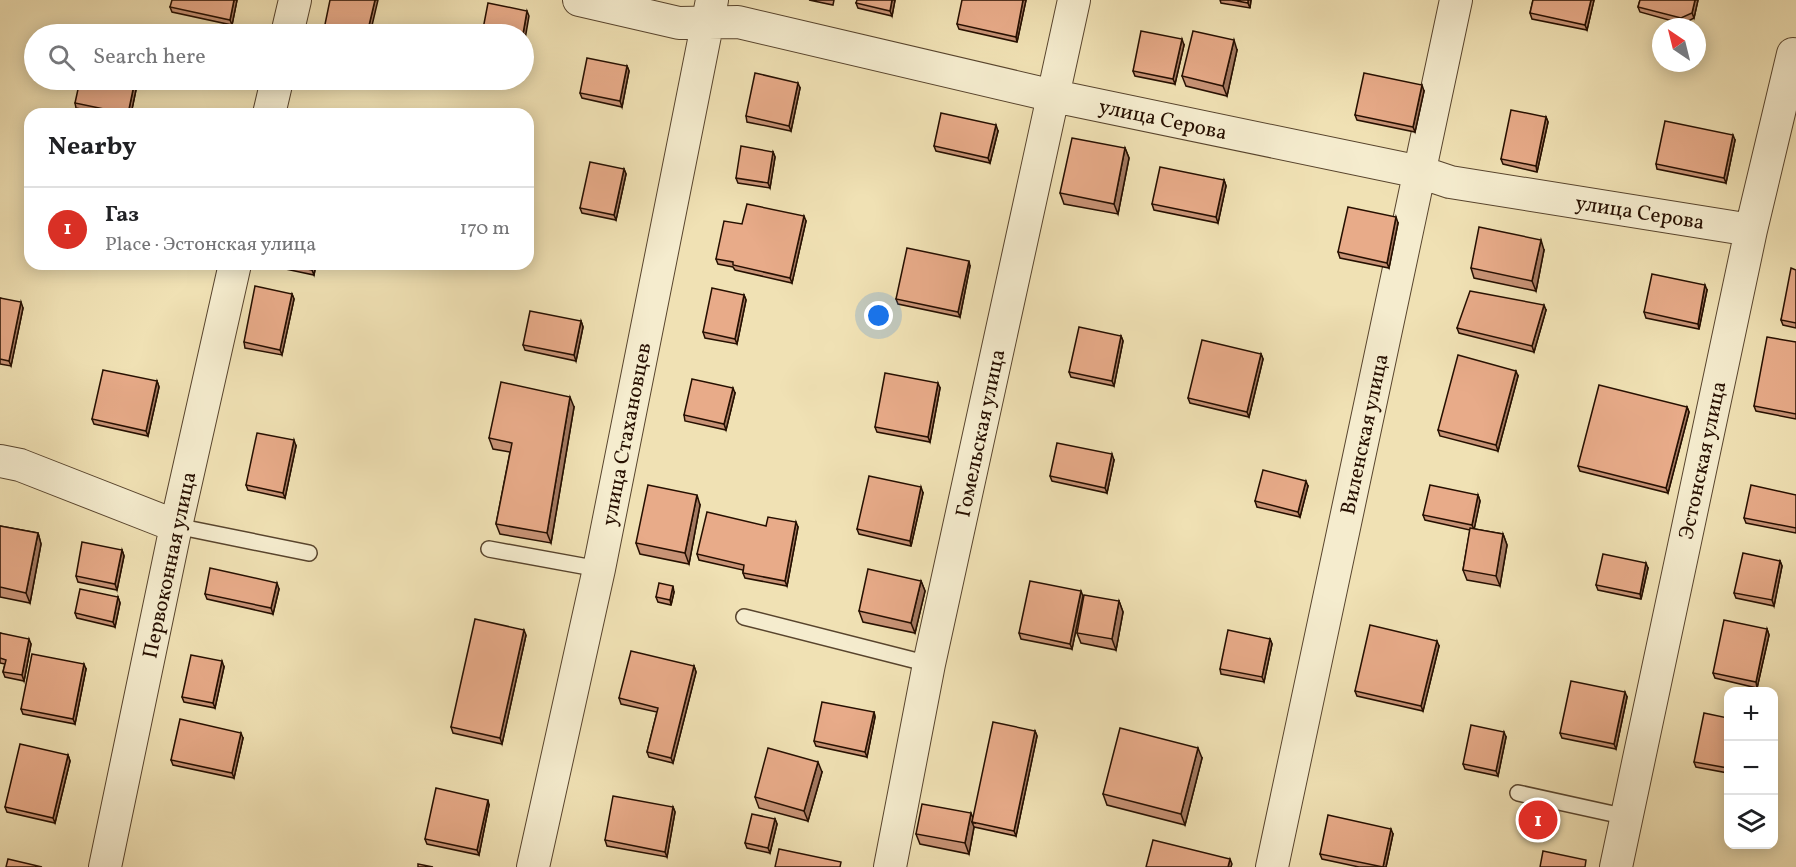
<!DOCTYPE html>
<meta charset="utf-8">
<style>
body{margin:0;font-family:Vollkorn,serif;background:#f2f2f2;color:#202124}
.controls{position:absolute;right:18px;bottom:18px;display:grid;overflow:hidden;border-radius:12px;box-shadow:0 3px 15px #0003}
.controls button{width:54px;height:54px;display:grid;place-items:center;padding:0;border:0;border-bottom:2px solid #e0e0e0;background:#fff;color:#202124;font:30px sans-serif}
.compass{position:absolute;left:1652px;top:18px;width:54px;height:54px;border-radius:50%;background:#fff;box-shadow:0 3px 15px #0003;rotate:325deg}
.you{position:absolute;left:879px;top:316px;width:21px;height:21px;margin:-15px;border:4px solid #fff;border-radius:50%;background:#1a73e8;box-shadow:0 0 0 9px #1a73e833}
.badge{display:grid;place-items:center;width:39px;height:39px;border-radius:50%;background:#d93025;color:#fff;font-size:20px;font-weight:700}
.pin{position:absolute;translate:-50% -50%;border:3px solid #fff;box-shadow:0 2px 6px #0006}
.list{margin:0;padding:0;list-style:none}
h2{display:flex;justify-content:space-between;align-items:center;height:78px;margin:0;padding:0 24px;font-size:26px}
h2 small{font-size:20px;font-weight:400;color:#757577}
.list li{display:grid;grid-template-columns:39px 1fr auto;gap:18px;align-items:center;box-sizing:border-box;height:84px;padding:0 24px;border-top:2px solid #e0e0e0}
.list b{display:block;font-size:22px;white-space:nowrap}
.list p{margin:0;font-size:20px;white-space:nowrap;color:#757577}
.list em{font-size:20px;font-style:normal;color:#757577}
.icon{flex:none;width:33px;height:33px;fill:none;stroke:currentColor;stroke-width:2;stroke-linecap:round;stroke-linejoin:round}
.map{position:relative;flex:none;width:1796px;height:867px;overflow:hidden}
.search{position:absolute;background:#fff;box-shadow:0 3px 15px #0003;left:24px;top:24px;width:510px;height:66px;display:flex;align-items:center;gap:15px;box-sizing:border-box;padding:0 21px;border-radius:33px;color:#757577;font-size:22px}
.panel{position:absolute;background:#fff;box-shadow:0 3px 15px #0003;left:24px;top:108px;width:510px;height:162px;border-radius:18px}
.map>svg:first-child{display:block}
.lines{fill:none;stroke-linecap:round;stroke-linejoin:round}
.service-casing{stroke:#58442d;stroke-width:18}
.minor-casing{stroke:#58442d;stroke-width:34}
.service{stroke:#f5ecce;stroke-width:15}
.minor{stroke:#f5ecce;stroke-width:32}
.wall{fill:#c89376;stroke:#260f00;stroke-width:1.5}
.shaded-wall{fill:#a27860;stroke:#260f00;stroke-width:1.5}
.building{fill:#e8ab89;stroke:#260f00;stroke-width:1.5}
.labels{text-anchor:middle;stroke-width:5;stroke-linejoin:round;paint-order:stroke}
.street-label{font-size:21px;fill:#260f00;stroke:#f5ecce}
</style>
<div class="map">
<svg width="1796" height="867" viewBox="0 0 1796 867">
<rect width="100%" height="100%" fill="#f0e1b4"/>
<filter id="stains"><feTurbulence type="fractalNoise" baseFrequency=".00333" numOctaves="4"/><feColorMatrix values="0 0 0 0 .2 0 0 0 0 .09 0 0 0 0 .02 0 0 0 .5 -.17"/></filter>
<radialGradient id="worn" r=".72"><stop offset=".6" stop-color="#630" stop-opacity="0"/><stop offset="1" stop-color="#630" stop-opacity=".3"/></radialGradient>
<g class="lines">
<!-- service casing -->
<g class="service-casing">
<path id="service" d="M176,526L309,553
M489,549L599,569
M744,617L929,664
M1518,793L1627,817"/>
</g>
<!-- minor casing -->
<g class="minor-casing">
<path id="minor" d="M579,0L679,23L738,22L1054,96L1420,172L1450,182L1751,230
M287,34L295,0
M269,114L277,80
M0,461L20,465L176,526
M105,867L176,526L235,264
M533,867L599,569L712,0
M890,867L929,664L1074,0
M1272,867L1456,0
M1616,867L1751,230L1793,54"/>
</g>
<!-- service -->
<use href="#service" class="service"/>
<!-- minor -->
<use href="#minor" class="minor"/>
</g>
<!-- wall -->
<path class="wall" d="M237,0L232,25L172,12L170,7Z
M809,0H834L833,5Z
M895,0L892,16L858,8L856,3Z
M1026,0L1017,42L959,29L957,24Z
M1220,0H1251L1250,8L1221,3Z
M1533,0H1594L1587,30L1532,19L1530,13Z
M1640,0H1698L1694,18L1683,24L1640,12L1638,7Z
M1184,45L1175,84L1135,76L1133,71Z
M1237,50L1227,96L1186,86L1182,76Z
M627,66L629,71L622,107L582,98L580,93Z
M138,80L131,114H105L76,108L75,103Z
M800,88L791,131L747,122L746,116Z
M1424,91L1415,132L1357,120L1355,115Z
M1546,117L1548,122L1537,172L1503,164L1501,159Z
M998,131L990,163L936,151L934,146Z
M1735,140L1726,183L1657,169L1656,164Z
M1125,148L1129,158L1118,214L1064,204L1060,193Z
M773,152L775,157L770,188L738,183L736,178Z
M624,169L626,174L616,220L582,213L580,208Z
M1224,180L1226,186L1218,223L1154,210L1152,204Z
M806,221L792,283L735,270L733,267L718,264L716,259L742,224Z
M1398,223L1389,268L1340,258L1338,252Z
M1544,250L1536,291L1474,278L1471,268Z
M271,264H316L314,275L271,266Z
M970,266L960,317L898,304L896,299Z
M1796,270V328L1783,325L1781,320Z
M1707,290L1699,329L1646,318L1644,312Z
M292,294L294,299L282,355L245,348L244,342Z
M744,295L746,300L737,344L705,338L703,332Z
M0,298L23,308L11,366L0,364Z
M1546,310L1534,352L1459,333L1457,328Z
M581,321L583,327L576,361L525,350L523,345Z
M1121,336L1123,341L1114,386L1071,377L1069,372Z
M1796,342V419L1756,411L1754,406Z
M1261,354L1263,359L1249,417L1190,403L1188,398Z
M1518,376L1498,451L1440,436L1438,430Z
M157,381L159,387L148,436L94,424L92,419Z
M940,388L930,442L877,432L875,427Z
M735,393L726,430L685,421L684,415Z
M574,407L551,543L500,534L496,524L510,452L493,449L489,438Z
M1687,407L1689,412L1668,493L1580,471L1578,466Z
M296,446L285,498L248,490L246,485Z
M1114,460L1107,493L1052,481L1050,476Z
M1308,486L1300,517L1257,507L1255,501Z
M923,493L911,546L859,534L857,529Z
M1478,495L1480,501L1474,529L1503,534L1507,545L1500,586L1467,580L1463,570L1470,530L1425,520L1423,515Z
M1796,495V533L1746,523L1744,518Z
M700,505L689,564L640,554L636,543Z
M0,526L38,533L41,544L30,603L0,597Z
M766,526L798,527L787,586L745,578L743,573V570L699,560L697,554Z
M122,550L124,556L117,590L78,582L76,576Z
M1780,561L1782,566L1774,606L1736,598L1734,593Z
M1648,568L1641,599L1598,590L1596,585Z
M921,581L925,591L915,633L863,622L859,611Z
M279,589L273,614L207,599L205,594Z
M674,592L671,605L658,602L656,597Z
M1083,596L1072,649L1021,639L1019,633Z
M118,597L120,603L115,627L77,618L75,613Z
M1119,601L1123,612L1116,650L1081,643L1077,633Z
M1767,629L1769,635L1757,688L1715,678L1713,673Z
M0,633L31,644L24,681L5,677L3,672L5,664L0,663Z
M526,635L502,744L453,733L451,727Z
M1270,639L1272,644L1264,682L1221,674L1220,669Z
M1439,646L1423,711L1357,696L1355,691Z
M694,666L696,672L673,763L649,757L647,752L657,712L621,704L619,698Z
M224,667L215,708L184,702L182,697Z
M86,669L75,724L23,714L21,709Z
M1627,697L1616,749L1562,738L1560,733Z
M874,712L875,717L867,757L816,746L814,741Z
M1728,718V773L1696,767L1694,762Z
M1035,731L1037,736L1016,836L974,827L969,854L920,844L916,834L973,819Z
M1506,737L1498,776L1465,769L1463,764Z
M243,738L234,778L173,765L171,760Z
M68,755L70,761L55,823L7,812L5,807Z
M1202,758L1185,825L1107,805L1103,794Z
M822,772L808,821L759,808L755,797Z
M489,805L479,855L427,844L425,839Z
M673,807L675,812L667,857L607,846L605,840Z
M1543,813L1545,818L1544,825L1531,822L1529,816Z
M775,819L777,824L770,853L747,848L745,843Z
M1393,834L1386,867H1359L1322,859L1320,854Z"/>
<!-- shaded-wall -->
<path class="shaded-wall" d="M234,0H237L232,25L230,20Z
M375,0H378L370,34H367Z
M892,0H895L892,16L890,11Z
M1023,0H1026L1017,42L1016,37Z
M1248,0H1251L1250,8L1248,3Z
M1591,0H1594L1587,30L1585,25Z
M1695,0H1698L1694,18L1692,13Z
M527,11L529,16L524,45V34H523Z
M1182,39L1184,45L1175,84L1173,79Z
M1234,40L1237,50L1227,96L1223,86Z
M627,66L629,71L622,107L620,101Z
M135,80H138L131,114H128Z
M798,83L800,88L791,131L789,126Z
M1422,85L1424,91L1415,132L1413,127Z
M1546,117L1548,122L1537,172L1536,166Z
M996,125L998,131L990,163L988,158Z
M1733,135L1735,140L1726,183L1724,178Z
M1125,148L1129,158L1118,214L1114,204Z
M773,152L775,157L770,188L768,183Z
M624,169L626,174L616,220L614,215Z
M1224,180L1226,186L1218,223L1216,217Z
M804,216L806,221L792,283L790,278Z
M1396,217L1398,223L1389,268L1387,263Z
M1541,240L1544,250L1536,291L1532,281Z
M969,261L970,266L960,317L958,312Z
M314,264H316L314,275L312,270Z
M1705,285L1707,290L1699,329L1698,324Z
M292,294L294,299L282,355L280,350Z
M744,295L746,300L737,344L735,339Z
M21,302L23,308L11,366L9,361Z
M1544,305L1546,310L1534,352L1532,346Z
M581,321L583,327L576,361L574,355Z
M1121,336L1123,341L1114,386L1112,381Z
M1261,354L1263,359L1249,417L1247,412Z
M1516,371L1518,376L1498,451L1496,445Z
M157,381L159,387L148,436L146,431Z
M938,383L940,388L930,442L928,437Z
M733,388L735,393L726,430L724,424Z
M570,397L574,407L551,543L547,533Z
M1687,407L1689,412L1668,493L1666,488Z
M294,440L296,446L285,498L283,493Z
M1112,454L1114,460L1107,493L1105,488Z
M1306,481L1308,486L1300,517L1298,512Z
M921,487L923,493L911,546L910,541Z
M697,495L700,505L689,564L685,553Z
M1478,495L1480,501L1474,530L1472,525Z
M796,522L798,527L787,586L785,581Z
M38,533L41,544L30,603L26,593Z
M1503,534L1507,545L1500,586L1496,576Z
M122,550L124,556L117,590L115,584Z
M1780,561L1782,566L1774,606L1772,600Z
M1646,563L1648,568L1641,599L1640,594Z
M921,581L925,591L915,633L911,623Z
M277,583L279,589L273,614L271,608Z
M673,586L674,592L671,605L670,600Z
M1081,591L1083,596L1072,649L1070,644Z
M118,597L120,603L115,627L113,622Z
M1119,601L1123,612L1116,650L1112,639Z
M1767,629L1769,635L1757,688L1756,682Z
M524,630L526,635L502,744L500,738Z
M29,639L31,644L24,681L22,675Z
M1270,639L1272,644L1264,682L1262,677Z
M1437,641L1439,646L1423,711L1421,706Z
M222,661L224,667L215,708L213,703Z
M84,664L86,669L75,724L73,719Z
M694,666L696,672L673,763L671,758Z
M1625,692L1627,697L1616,749L1614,744Z
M874,712L875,717L867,757L865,752Z
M1035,731L1037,736L1016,836L1014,831Z
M1504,732L1506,737L1498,776L1496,771Z
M241,733L243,738L234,778L232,773Z
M1198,748L1202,758L1185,825L1181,814Z
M68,755L70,761L55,823L53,818Z
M818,762L822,772L808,821L804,811Z
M488,800L489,805L479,855L477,850Z
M673,807L675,812L667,857L665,852Z
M971,813L975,823L972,822L974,827L969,854L965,843Z
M1543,813L1545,818L1544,825L1542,819Z
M775,819L777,824L770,853L768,848Z
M1391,829L1393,834L1386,867H1383Z
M1230,859L1232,864L1231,867H1228Z"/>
<!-- building -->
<path class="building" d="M172,0H234L230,20L170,7Z
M330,0H375L367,34H323Z
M857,0H892L890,11L856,3Z
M962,0H1023L1016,37L957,24Z
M1232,0H1248V3Z
M1533,0H1591L1585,25L1530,13Z
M1640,0H1695L1692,13L1681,18L1638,7Z
M488,3L527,11L523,34H482Z
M165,26L207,34H163Z
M1141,31L1182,39L1173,79L1133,71Z
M1193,31L1234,40L1223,86L1182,76Z
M587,58L627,66L620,101L580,93Z
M755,73L798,83L789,126L746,116Z
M1364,73L1422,85L1413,127L1355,115Z
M80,80H135L128,114L75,103Z
M1511,110L1546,117L1536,166L1501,159Z
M941,113L996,125L988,158L934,146Z
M1665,121L1733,135L1724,178L1656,164Z
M1072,138L1125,148L1114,204L1060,193Z
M741,146L773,152L768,183L736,178Z
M590,162L624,169L614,215L580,208Z
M1160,167L1224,180L1216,217L1152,204Z
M747,204L804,216L790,278L733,265V262L716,259L724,221L742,224Z
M1348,207L1396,217L1387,263L1338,252Z
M1479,227L1541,240L1532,281L1471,268Z
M907,248L969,261L958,312L896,299Z
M286,264H314L312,270Z
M1791,268L1796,270V323L1781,320Z
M1652,274L1705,285L1698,324L1644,312Z
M255,286L292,294L280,350L244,342Z
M712,288L744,295L735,339L703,332Z
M1470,291L1544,305L1532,346L1457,328Z
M0,298L21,302L9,361L0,359Z
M530,311L581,321L574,355L523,345Z
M1079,327L1121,336L1112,381L1069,372Z
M1767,337L1796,342V414L1754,406Z
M1202,340L1261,354L1247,412L1188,398Z
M1458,355L1516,371L1496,445L1438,430Z
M103,370L157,381L146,431L92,419Z
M885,373L938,383L928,437L875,427Z
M692,379L733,388L724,424L684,415Z
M501,382L570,397L547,533L496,524L512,443L489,438Z
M1599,385L1687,407L1666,488L1578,466Z
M257,433L294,440L283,493L246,485Z
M1057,443L1112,454L1105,488L1050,476Z
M1263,470L1306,481L1298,512L1255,501Z
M869,476L921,487L910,541L857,529Z
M648,485L697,495L685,553L636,543Z
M1430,485L1478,495L1472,525L1423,515Z
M1751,485L1796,495V528L1744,518Z
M707,512L766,526L768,517L796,522L785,581L743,573L744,565L697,554Z
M0,526L38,533L26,593L0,587Z
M1470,528L1503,534L1496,576L1463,570Z
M82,542L122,550L115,584L76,576Z
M1743,553L1780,561L1772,600L1734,593Z
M1603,554L1646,563L1640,594L1596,585Z
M210,568L277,583L271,608L205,594Z
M868,569L921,581L911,623L859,611Z
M1030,581L1081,591L1070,644L1019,633Z
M659,583L673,586L670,600L656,597Z
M80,589L118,597L113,622L75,613Z
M1084,595L1119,601L1112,639L1077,633Z
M475,619L524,630L500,738L451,727Z
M1724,620L1767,629L1756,682L1713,673Z
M1370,625L1437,641L1421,706L1355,691Z
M1228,630L1270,639L1262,677L1220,669Z
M0,633L29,639L22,675L3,672L6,660L0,658Z
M631,651L694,666L671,758L647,752L658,708L619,698Z
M32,654L84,664L73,719L21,709Z
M191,655L222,661L213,703L182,697Z
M1571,681L1625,692L1614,744L1560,733Z
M822,702L874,712L865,752L814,741Z
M1704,713L1728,718V768L1694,762Z
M180,719L241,733L232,773L171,760Z
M993,722L1035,731L1014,831L972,822Z
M1471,725L1504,732L1496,771L1463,764Z
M1120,728L1198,748L1181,814L1103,794Z
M20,744L68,755L53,818L5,807Z
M768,748L818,762L804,811L755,797Z
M436,788L488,800L477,850L425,839Z
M613,796L673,807L665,852L605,840Z
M922,804L971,813L965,843L916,834Z
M1531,810L1543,813L1542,819L1529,816Z
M752,814L775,819L768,848L745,843Z
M1328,815L1391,829L1383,867L1320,854Z
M1153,840L1230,859L1228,867H1146Z
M779,849L841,862L840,867H775Z
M1543,851L1586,860L1585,867H1540Z
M8,859L42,867H6Z
M418,864L433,867H418Z"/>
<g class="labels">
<!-- street labels -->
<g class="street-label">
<text transform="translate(1163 119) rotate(12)" y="7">улица Серова</text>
<text transform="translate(1640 212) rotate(9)" y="7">улица Серова</text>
<text transform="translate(980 433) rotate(-78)" y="7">Гомельская улица</text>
<text transform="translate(626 434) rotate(-79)" y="7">улица Стахановцев</text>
<text transform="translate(1364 434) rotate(-78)" y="7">Виленская улица</text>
<text transform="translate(1702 460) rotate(-78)" y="7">Эстонская улица</text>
<text transform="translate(169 565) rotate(-78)" y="7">Первоконная улица</text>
</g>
</g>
<rect width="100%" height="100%" filter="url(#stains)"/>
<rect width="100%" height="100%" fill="url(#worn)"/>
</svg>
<div class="controls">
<button>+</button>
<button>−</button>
<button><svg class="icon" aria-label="layers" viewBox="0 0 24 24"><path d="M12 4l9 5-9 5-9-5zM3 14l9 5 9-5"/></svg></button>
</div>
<svg class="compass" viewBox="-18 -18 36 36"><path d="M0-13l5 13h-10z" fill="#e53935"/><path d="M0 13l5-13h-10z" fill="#757577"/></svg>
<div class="you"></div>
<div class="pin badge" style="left:1538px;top:820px">1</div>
<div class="search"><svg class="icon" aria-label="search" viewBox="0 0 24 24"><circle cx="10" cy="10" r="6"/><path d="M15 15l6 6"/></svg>Search here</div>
<section class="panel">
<h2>Nearby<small></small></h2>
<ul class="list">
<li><span class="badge">1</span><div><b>Газ</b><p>Place · Эстонская улица</p></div><em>170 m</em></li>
</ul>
</section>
</div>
